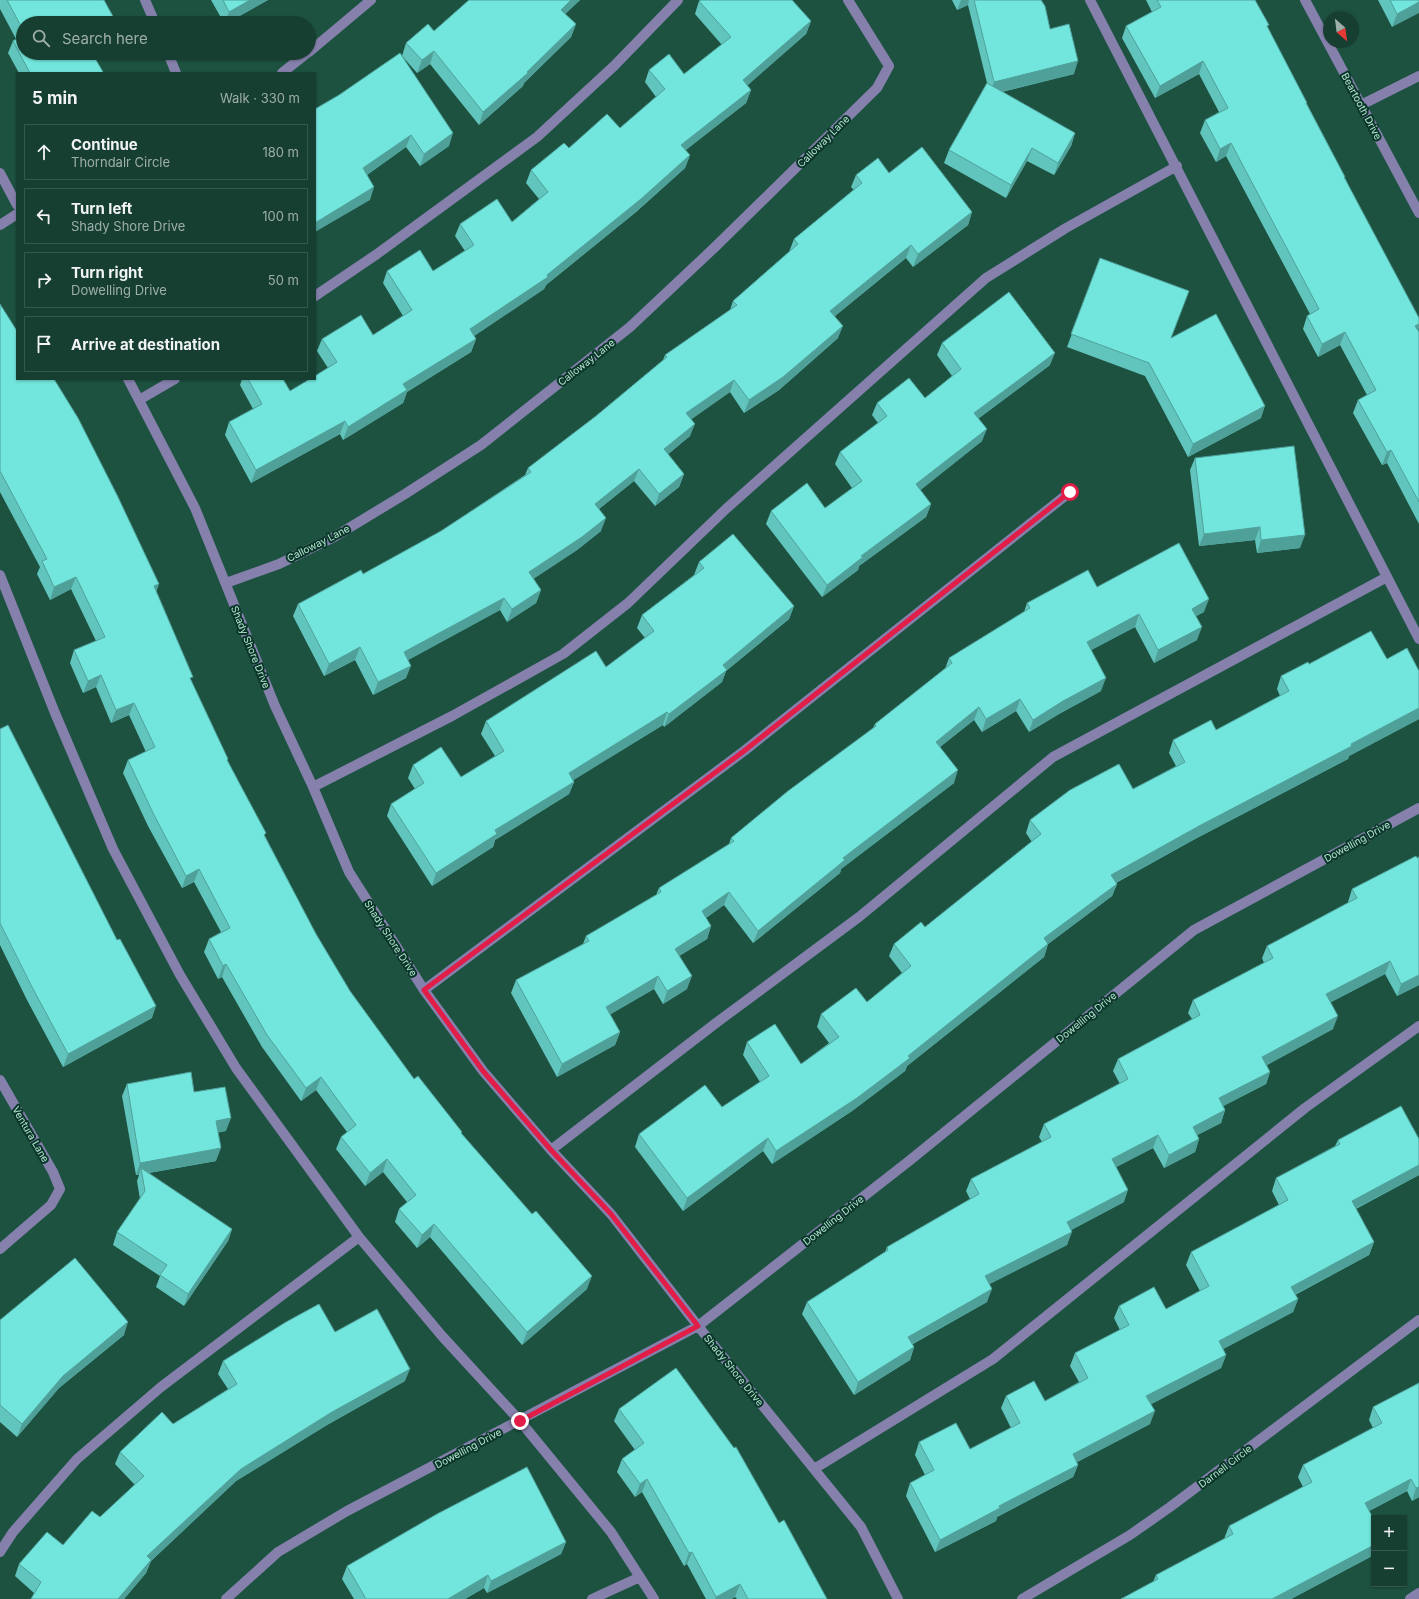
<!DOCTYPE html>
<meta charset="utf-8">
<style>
body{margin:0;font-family:Inter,sans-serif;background:#23493d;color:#f1f3f6}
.controls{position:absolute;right:12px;bottom:12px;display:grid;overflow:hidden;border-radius:0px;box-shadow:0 1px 3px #0004}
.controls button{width:36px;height:36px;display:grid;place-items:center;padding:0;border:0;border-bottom:1px solid #35574d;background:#163e31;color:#f1f3f6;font:20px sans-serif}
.compass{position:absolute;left:1323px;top:12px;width:36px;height:36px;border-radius:50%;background:#163e31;box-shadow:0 1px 3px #0004;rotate:152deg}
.stop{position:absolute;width:12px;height:12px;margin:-9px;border:3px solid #e11d48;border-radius:50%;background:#fff}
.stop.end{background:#e11d48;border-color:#fff;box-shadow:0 1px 4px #0008}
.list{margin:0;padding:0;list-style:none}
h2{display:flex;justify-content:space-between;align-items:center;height:52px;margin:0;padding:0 16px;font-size:17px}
h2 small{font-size:13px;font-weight:400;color:#9eaeab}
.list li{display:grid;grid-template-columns:26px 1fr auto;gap:12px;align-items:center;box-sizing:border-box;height:56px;margin:0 8px 8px;padding:0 8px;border:1px solid #35574d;border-radius:0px}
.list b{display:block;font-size:15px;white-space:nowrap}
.list p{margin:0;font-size:13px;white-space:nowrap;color:#9eaeab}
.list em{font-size:13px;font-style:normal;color:#9eaeab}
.icon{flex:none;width:22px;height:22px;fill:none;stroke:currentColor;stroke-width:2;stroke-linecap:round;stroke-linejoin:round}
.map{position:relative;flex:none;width:1419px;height:1599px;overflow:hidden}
.search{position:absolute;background:#163e31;box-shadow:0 1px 3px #0004;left:16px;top:16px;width:300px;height:44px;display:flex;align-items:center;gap:10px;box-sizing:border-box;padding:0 14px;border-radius:22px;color:#9eaeab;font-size:15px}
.panel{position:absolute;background:#163e31;box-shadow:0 1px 3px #0004;left:16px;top:72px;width:300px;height:308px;border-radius:0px}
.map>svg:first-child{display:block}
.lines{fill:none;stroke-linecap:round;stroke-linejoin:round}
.minor{stroke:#8580ac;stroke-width:10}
.wall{fill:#62c5bd}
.shaded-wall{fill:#50a09a}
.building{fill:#72e5dc;stroke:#50a09a}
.route{stroke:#e11d48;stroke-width:5}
.labels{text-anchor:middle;stroke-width:4;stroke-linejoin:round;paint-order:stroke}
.street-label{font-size:10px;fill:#b6e4d1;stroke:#093628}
</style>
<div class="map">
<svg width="1419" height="1599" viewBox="0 0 1419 1599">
<rect width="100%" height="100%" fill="#1d5241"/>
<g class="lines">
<!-- minor -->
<path class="minor" d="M145,0L155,23
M1090,0L1419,639
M1305,0L1419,213
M309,52L371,0
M168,53L176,73
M282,73L307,53
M1361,105L1419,76
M0,173L17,205
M0,225L17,214
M315,296L377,254L537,137L614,66L678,0
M128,379L195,508L275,706L313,787L349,872L424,990L483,1071L551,1150L611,1214L698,1326L861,1527L898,1599
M139,400L175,379
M0,575L55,713L113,849L180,975L236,1068L359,1237L442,1336L520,1421L611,1532L654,1599
M226,583L279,564L334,537L405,494L481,445L630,327L714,248L877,88L889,66L848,0
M313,787L452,716L563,654L628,603L727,508L986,278L1066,228L1177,166
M424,990L744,751L1070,492
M0,1080L53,1172L60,1189L51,1205L0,1249
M551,1150L716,1023L859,917L1053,757L1387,577
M814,1469L993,1359L1305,1108L1419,1026
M0,1552L13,1532L77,1459L161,1387L359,1237
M226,1599L278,1552L347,1511L698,1326L909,1161L1194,930L1419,808
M592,1599L640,1577
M1022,1599L1130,1535L1170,1507L1419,1320
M1410,1599L1419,1593"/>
</g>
<!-- wall -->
<path class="wall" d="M0,0H104L116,22L115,23H23V53L103,72L102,73H19L8,53L13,41L16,39L0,9Z
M211,0H268L227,23H224Z
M469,0H580L565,14L576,24L571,37L524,83L523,86L479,125L430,64L417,73L402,56L406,43L434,31Z
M952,0H1041L1050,29L1074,74L1002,92L1075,133L1071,146L1054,175L1027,161L1006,198L944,163L949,150L987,83L968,5L957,10Z
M1146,0H1255L1268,28L1307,103V104L1345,177V178L1419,332V524L1387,463L1382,465L1353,413L1358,400L1367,395L1340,345L1318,357L1303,329L1307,316L1310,314L1226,156L1216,162L1200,133L1205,120L1219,112L1199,74L1155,98L1122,38L1126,26L1152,12Z
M1378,0H1419L1392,27Z
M699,1L811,21L806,34L747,85L751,90L746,103L685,150L690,155L685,168L636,212L546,285L544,289L474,336L476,339L471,352L407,392L403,403L343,440L340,434L251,483L225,435L229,422L253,409L240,385L242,379H283L290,391L328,368L317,351L322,339L373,335L403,316L383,283L387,271H433L465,251L455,236L460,224L512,222L539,199L526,183L531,170L569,148L620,128L656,97L645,82L649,70L684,74L722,45L695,14Z
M339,95L449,146L420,166L406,147L367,175L370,200Z
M889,173L972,212L968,225L913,267L906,258L835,316L838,338L779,390L744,413L730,392L691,419L690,436L668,454L684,474L679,487L655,506L634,481L599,509L601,531L577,550L533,579L541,590L536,603L507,622L500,610L408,660L406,678L373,695L355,660L324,676L293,616L298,604L363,574L441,531L525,475L528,468L596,416L663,360L665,355L730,310L733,301L789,252L794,239L854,190L851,187L856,175Z
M1100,258L1171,338L1261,418L1188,457L1145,376L1067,347Z
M0,304L156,592L191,681L228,759V761L265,836L316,934L350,991L414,1079L461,1133L587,1289L522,1345L430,1237L417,1248L395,1222L399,1209L407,1202L383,1172L365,1186L336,1149L341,1137L347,1132L316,1090L301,1101L262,1047L222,977L218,979L204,952L209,939L221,932L194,882L182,888L148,826L123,773L128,760L146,752L129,715L111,723L96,687L83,693L70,663L74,650L96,641L71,589L50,600L37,574L40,567L0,492Z
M942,343L1050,365L979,418L982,441L920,490L931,504L926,517L859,566L858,570L822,597L766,524L771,511L825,508L852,488L835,464L840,452L878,423L872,415L877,403L925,398L952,376L937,355Z
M1195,458L1300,548L1257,553L1255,540L1199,546L1190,470Z
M699,562L794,606L789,619L726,671L722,682L664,727L663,725L573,780L574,782L569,794L495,840L493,847L432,886L387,816L391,804L415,789L408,778L413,765L461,777L495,756L481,734L486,721L606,667L645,638L637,628L642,615L694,575Z
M1097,587L1204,612L1196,616L1197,640L1154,663L1135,627L1091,650L1101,691L1059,714L1029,732L1016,711L982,732L974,720L940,747L954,783L841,869L840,873L753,943L724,905L706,918L711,926L707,939L679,956L687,989L663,1004L654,989L610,1014L620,1032L615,1045L557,1077L511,993L516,980L583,944L586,936L656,895L659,888L729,844L731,838L873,728L875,724L945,669L949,658L1024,612L1027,603Z
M1387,659L1419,671V719L1349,756L1348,759L1195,839L1116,883L1117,884L1112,896L1048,944L1044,957L907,1066L905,1071L852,1111L772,1164L763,1151L683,1211L635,1147L639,1134L722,1107L760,1082L743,1055L747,1042L801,1064L829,1043L817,1027L821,1014L867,1002L902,973L889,956L894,944L925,927L1032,842L1026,833L1030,820L1133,789L1176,766L1169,753L1173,740L1216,730L1280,696L1277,689L1281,676L1309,664Z
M0,729L117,940L152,1018L63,1067L27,1000L0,945Z
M1419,857V985L1397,996L1385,974L1331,1002L1333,1029L1267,1065L1270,1072L1266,1084L1223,1106L1225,1110L1221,1123L1197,1135L1199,1139L1195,1152L1164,1168L1153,1148L1116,1167L1124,1202L1071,1230L1067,1245L989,1284L987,1302L913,1344L914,1347L910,1360L854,1395L802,1314L807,1302L885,1252L887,1247L970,1199L966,1191L971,1179L1042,1142L1039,1137L1044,1124L1120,1084L1113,1071L1118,1059L1192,1019L1188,1013L1193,1000L1264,963L1262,958L1267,946L1348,903V902L1352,889Z
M127,1084L194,1092L226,1131L218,1132L216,1161L149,1173L232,1229L228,1241L184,1306L156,1287L160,1276L113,1245L117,1232L140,1199L137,1181L139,1175H136L122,1096Z
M1419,1139V1175L1356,1209L1374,1242L1369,1255L1295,1295L1298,1299L1293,1312L1223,1349L1226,1355L1221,1368L1151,1404L1150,1424L1077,1462L1078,1465L1073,1477L997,1517L996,1521L935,1552L906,1496L910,1483L925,1475L915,1455L919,1442L970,1449L1011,1428L1001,1408L1006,1396L1045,1401L1079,1382L1070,1366L1075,1353L1120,1330L1114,1318L1119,1306L1166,1309L1200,1291L1186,1265L1191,1252L1279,1205L1272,1191L1276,1178L1335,1146L1338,1140Z
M0,1320L124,1335L59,1388L17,1437L0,1422Z
M335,1332L405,1381L327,1425L236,1481L151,1561L146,1573L124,1599H31L34,1593L15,1576L19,1564L63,1545L100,1517L135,1485L115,1464L120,1452L173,1424L228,1389L218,1374L223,1361Z
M1419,1383V1497L1412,1501L1407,1491L1369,1511L1374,1555L1291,1599H1121L1153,1582L1156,1575L1224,1539L1229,1526L1303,1487L1298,1477L1303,1465L1373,1428L1369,1420L1373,1407Z
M619,1409L779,1523L827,1599H737L735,1597L731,1599H706L687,1564L684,1566L642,1492L635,1497L617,1472L622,1459L635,1450L614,1421Z
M566,1542L561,1554L487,1593L484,1588L465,1599H354L342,1579L347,1566Z"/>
<!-- shaded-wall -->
<path class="shaded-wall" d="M250,0H268L227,23H225L229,12Z
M571,0H580L557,22L561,10Z
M961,0H969L968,5L957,10Z
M1419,2V13L1392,27L1397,14Z
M811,21L806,34L739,93L743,80Z
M576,24L571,37L524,83L523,86L479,125L483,112L527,72Z
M434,51L430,64L417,73L422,60Z
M1078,61L1074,74L989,95L994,82Z
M1203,61L1199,74L1155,98L1160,86Z
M751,90L746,103L676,158L681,145Z
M453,133L449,146L420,166L424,154Z
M1075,133L1071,146L1054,175L1058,163Z
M411,135L406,147L358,181L363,168Z
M1231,143L1226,156L1216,162L1220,149Z
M1032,148L1027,161L1006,198L1011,185Z
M690,155L685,168L636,212L546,285L544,289L465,342L470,329L547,275Z
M374,187L370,200L315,232V223Z
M972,212L968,225L913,267L918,254Z
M911,245L906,258L825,324L830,311Z
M1419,324V329L1417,335L1415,326Z
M843,326L838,338L779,390L744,413L749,400Z
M1345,332L1340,345L1318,357L1322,344Z
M476,339L471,352L407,392L403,403L343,440L348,427L403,384Z
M1055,353L1050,365L970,425L974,413Z
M734,380L730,392L682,426L686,413Z
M1265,406L1261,418L1188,457L1193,444Z
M345,421L340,434L251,483L256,470Z
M695,424L690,436L659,462L664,449Z
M987,429L982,441L912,497L916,484Z
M1391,450L1387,463L1382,465L1387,452Z
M639,469L634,481L590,516L595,504Z
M684,474L679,487L655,506L659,494Z
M931,504L926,517L859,566L858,570L822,597L827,585L861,556Z
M606,518L601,531L577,550L524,585L529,572Z
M1260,527L1255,540L1199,546L1204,534Z
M1305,535L1300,548L1257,553L1261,540Z
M76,577L71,589L50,600L54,587Z
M159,584L155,596L154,586Z
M541,590L536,603L507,622L512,609Z
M504,598L500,610L399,665L404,652Z
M1209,599L1204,612L1187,621L1192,609Z
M794,606L789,619L726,671L722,682L664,727L669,714L723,665Z
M1139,614L1135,627L1082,655L1087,642Z
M1202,627L1197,640L1154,663L1158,650Z
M360,647L355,660L324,676L329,664Z
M411,666L406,678L373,695L378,682Z
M101,675L96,687L83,693L88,681Z
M1106,678L1101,691L1059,714L1029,732L1033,720L1063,701Z
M1020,699L1016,711L982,732L986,719Z
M134,703L129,715L111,723L116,710Z
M979,707L974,720L931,754L936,742Z
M1419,708V719L1349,756L1348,759L1195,839L1106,888L1111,875L1199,826Z
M667,712L663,725L564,786L569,773Z
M958,770L954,783L841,869L840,873L753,943L758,931L843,858Z
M574,782L569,794L495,840L493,847L432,886L436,873L495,830Z
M199,869L194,882L182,888L186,876Z
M1117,884L1112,896L1048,944L1044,957L907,1066L905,1071L852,1111L772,1164L776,1151L908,1056L1044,938Z
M729,892L724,905L697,924L702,911Z
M711,926L707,939L671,961L675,949Z
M1390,961L1385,974L1322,1007L1326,994Z
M226,964L222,977L218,979L223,966Z
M1419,975V985L1397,996L1401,984Z
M658,976L654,989L601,1020L606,1007Z
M692,976L687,989L663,1004L667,991Z
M156,1006L152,1018L63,1067L68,1054Z
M1338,1016L1333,1029L1258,1070L1262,1057Z
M620,1032L615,1045L557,1077L562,1064Z
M1270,1072L1266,1084L1214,1111L1219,1098Z
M321,1077L316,1090L301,1101L306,1088Z
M1225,1110L1221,1123L1188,1140L1193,1127Z
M231,1118L226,1131L211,1134L216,1121Z
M1158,1135L1153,1148L1107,1172L1112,1159Z
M768,1138L763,1151L683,1211L687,1198Z
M1199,1139L1195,1152L1164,1168L1169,1155Z
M221,1148L216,1161L142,1174L141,1168L139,1175H136L140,1163Z
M387,1159L383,1172L365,1186L370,1173Z
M1419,1165V1175L1347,1213L1352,1201Z
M1128,1190L1124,1202L1062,1235L1067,1222Z
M434,1224L430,1237L417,1248L422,1235Z
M232,1229L228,1241L184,1306L188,1294Z
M1072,1232L1067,1245L980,1289L985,1276Z
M1374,1242L1369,1255L1286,1299L1291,1287Z
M592,1276L587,1289L522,1345L527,1332Z
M992,1289L987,1302L903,1349L908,1337Z
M1298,1299L1293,1312L1214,1354L1219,1341Z
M128,1322L124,1335L59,1388L17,1437L22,1424L63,1376Z
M914,1347L910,1360L854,1395L858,1382Z
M1226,1355L1221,1368L1142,1409L1146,1396Z
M410,1369L405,1381L327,1425L236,1481L151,1561L146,1573L124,1599H118L147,1556L241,1469L332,1412Z
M1155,1411L1150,1424L1068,1467L1073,1454Z
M1078,1465L1073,1477L997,1517L996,1521L935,1552L940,1540L999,1506Z
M647,1479L642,1492L635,1497L640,1484Z
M1411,1479L1407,1491L1360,1516L1365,1503Z
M1419,1487V1497L1412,1501L1416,1488Z
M566,1542L561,1554L487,1593L491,1581Z
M1374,1545V1555L1291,1599H1272Z
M692,1552L687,1564L684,1566L689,1553Z
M488,1575L484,1588L465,1599H448Z
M740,1584L735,1597L731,1599H715L716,1597Z"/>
<!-- building -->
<path class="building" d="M7,0H104L116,22L114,23H23V30Z
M223,0H250L229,12Z
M469,0H571L561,10L576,24L527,72L528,73L483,112L434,51L422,60L406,43L428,24L434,31Z
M701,0H792L811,21L743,80L751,90L681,145L690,155L641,199L547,275L548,277L470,329L476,339L403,384L407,390L348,427L345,421L256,470L229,422L262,404L248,379H283L290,391L310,379H315V376L337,362L322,339L361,315L373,335L412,310L387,271L420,250L433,271L474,245L460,224L497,199L512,222L548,192L531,170L564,143L569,148L607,114L620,128L665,89L649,70L669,54L684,74L731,37L699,1Z
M974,0H1041L1045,6L1050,29L1069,24L1078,61L994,82Z
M1157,0H1255L1269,25L1267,26L1307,103H1306L1345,177H1344L1419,318V324L1415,326L1419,332V502L1391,450L1387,452L1358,400L1376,390L1345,332L1322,344L1307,316L1319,309L1231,143L1220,149L1205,120L1228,108L1203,61L1160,86L1126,26L1161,7Z
M1390,0H1419V2L1397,14Z
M23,35V53H92L103,72L101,73H30L13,41Z
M400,53L453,133L424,154L411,135L363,168L374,187L315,223V109L339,95Z
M987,83L1075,133L1058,163L1032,148L1011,185L949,150Z
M922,147L972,212L918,254L911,245L830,311L843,326L783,377L749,400L734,380L686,413L695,424L664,449L684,474L659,494L639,469L595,504L606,518L582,537L529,572L541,590L512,609L504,598L404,652L411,666L378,682L360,647L329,664L298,604L361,570L363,574L441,531L531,472L528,468L596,416L667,357L665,355L737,305L733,301L798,244L794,239L862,183L856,175L878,158L889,173Z
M1100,258L1189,291L1171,338L1216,314L1265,406L1193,444L1149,363L1071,334Z
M1009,292L1055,353L974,413L987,429L916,484L931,504L861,556L863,557L827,585L771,511L807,483L825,508L862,481L840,452L887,416L877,403L909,378L925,398L961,369L942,343Z
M0,304L17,331V379H54L78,418L118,497L159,584L154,586L193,677L190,678L228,759L227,760L266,833L264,835L316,934L350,991L414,1079L418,1076L462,1132L461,1133L532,1214L536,1211L592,1276L527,1332L434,1224L422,1235L399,1209L416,1195L387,1159L370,1173L341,1137L356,1125L321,1077L306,1088L267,1035L226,964L223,966L209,939L230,928L199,869L186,876L153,813L128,760L155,747L134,703L116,710L101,675L88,681L74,650L105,637L76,577L54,587L42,561L47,559L0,471Z
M1294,446L1305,535L1261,540L1260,527L1204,534L1195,458Z
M733,534L794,606L723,665L727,670L669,714L667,712L569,773L574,782L495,830L497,834L436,873L391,804L424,783L413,765L441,747L461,777L504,751L486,721L596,651L606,667L654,631L642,615L704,568L699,562Z
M1179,543L1209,599L1192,609L1202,627L1158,650L1139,614L1087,642L1106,678L1063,701L1033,720L1020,699L986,719L979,707L936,742L958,770L843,858L845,860L758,931L729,892L702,911L711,926L675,949L692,976L667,991L658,976L606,1007L620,1032L562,1064L516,980L589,941L586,936L661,892L659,888L734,841L731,838L788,791L876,726L875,724L952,663L949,658L1030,608L1027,603L1088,570L1097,587Z
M1371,631L1387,659L1407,648L1419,671V708L1351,744L1352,746L1199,826L1111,875L1117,884L1044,938L1048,944L908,1056L910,1058L857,1098L776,1151L768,1138L687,1198L639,1134L705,1085L722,1107L769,1076L747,1042L775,1024L801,1064L839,1037L821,1014L856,988L867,1002L911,966L894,944L921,922L925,927L1041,834L1030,820L1070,790L1119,764L1133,789L1185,762L1173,740L1211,720L1216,730L1289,691L1281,676L1308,662L1309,664Z
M8,725L117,940L120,939L156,1006L68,1054L32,987L0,923V729Z
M1416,856L1417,858L1419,857V975L1401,984L1390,961L1326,994L1338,1016L1262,1057L1270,1072L1219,1098L1225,1110L1193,1127L1199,1139L1169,1155L1158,1135L1112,1159L1128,1190L1067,1222L1072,1232L985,1276L992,1289L908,1337L914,1347L858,1382L807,1302L888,1250L887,1247L979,1194L971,1179L1051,1137L1044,1124L1128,1079L1118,1059L1200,1015L1193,1000L1273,958L1267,946L1357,898L1352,889Z
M191,1072L194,1092L225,1087L231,1118L216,1121L221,1148L140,1163L127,1084Z
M1401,1106L1419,1139V1165L1352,1201L1374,1242L1291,1287L1298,1299L1219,1341L1226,1355L1146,1396L1155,1411L1073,1454L1078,1465L999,1506L1000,1508L940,1540L910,1483L934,1470L919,1442L956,1423L970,1449L1020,1423L1006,1396L1034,1381L1045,1401L1088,1378L1075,1353L1129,1325L1119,1306L1154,1287L1166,1309L1209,1286L1191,1252L1288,1200L1276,1178L1340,1144L1338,1140Z
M141,1168L232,1229L188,1294L160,1275L167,1265L117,1232L145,1191Z
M75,1258L128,1322L63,1376L22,1424L0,1405V1406V1320Z
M319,1304L335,1332L377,1309L410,1369L332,1412L241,1469L147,1556L151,1560L118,1599H31L41,1582L19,1564L47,1532L63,1545L92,1511L100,1517L144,1476L120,1452L162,1412L173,1424L237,1384L223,1361L286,1322Z
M676,1368L734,1448L736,1447L779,1523L784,1520L827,1599H748L740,1584L716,1597L692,1552L689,1553L647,1479L640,1484L622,1459L644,1443L619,1409Z
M1419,1383V1487L1416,1488L1411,1479L1365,1503L1374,1520V1545L1272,1599H1121L1158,1579L1156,1575L1233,1534L1229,1526L1312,1482L1303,1465L1382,1423L1373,1407Z
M527,1467L566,1542L491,1581L488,1575L448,1599H366L347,1566L437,1514Z"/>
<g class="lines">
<!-- route -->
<path class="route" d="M520,1421L698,1326L611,1214L551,1150L483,1071L424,990L744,751L1070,492"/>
</g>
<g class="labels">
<!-- street labels -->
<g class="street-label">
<text transform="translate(1362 106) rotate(62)" y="4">Beartooth Drive</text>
<text transform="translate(823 141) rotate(-45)" y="4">Calloway Lane</text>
<text transform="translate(586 362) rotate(-38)" y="4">Calloway Lane</text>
<text transform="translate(318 543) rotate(-27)" y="4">Calloway Lane</text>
<text transform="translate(251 647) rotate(68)" y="4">Shady Shore Drive</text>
<text transform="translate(1357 841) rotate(-29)" y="4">Dowelling Drive</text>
<text transform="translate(391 938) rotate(57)" y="4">Shady Shore Drive</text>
<text transform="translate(1086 1017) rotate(-39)" y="4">Dowelling Drive</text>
<text transform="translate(31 1134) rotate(60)" y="4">Ventura Lane</text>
<text transform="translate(833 1220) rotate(-38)" y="4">Dowelling Drive</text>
<text transform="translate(734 1370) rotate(51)" y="4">Shady Shore Drive</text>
<text transform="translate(468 1448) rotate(-28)" y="4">Dowelling Drive</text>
<text transform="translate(1225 1466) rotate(-37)" y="4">Darnell Circle</text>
</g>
</g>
</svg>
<div class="controls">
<button>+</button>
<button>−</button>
</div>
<svg class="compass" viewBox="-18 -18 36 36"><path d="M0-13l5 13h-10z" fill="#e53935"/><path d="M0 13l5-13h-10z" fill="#9eaeab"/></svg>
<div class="stop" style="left:1070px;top:492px"></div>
<div class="stop end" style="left:520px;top:1421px"></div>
<div class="search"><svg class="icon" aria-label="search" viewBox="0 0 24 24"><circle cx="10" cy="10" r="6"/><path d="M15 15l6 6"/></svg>Search here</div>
<section class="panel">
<h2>5 min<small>Walk · 330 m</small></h2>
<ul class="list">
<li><svg class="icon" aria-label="ahead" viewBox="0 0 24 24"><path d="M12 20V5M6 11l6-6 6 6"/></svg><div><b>Continue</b><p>Thorndalr Circle</p></div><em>180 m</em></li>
<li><svg class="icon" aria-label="left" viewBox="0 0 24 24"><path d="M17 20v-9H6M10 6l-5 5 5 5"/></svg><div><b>Turn left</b><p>Shady Shore Drive</p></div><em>100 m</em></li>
<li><svg class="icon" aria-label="right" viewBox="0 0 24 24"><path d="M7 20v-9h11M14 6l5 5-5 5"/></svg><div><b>Turn right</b><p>Dowelling Drive</p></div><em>50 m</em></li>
<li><svg class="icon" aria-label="arrive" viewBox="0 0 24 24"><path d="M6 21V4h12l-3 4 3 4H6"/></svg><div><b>Arrive at destination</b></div></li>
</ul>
</section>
</div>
